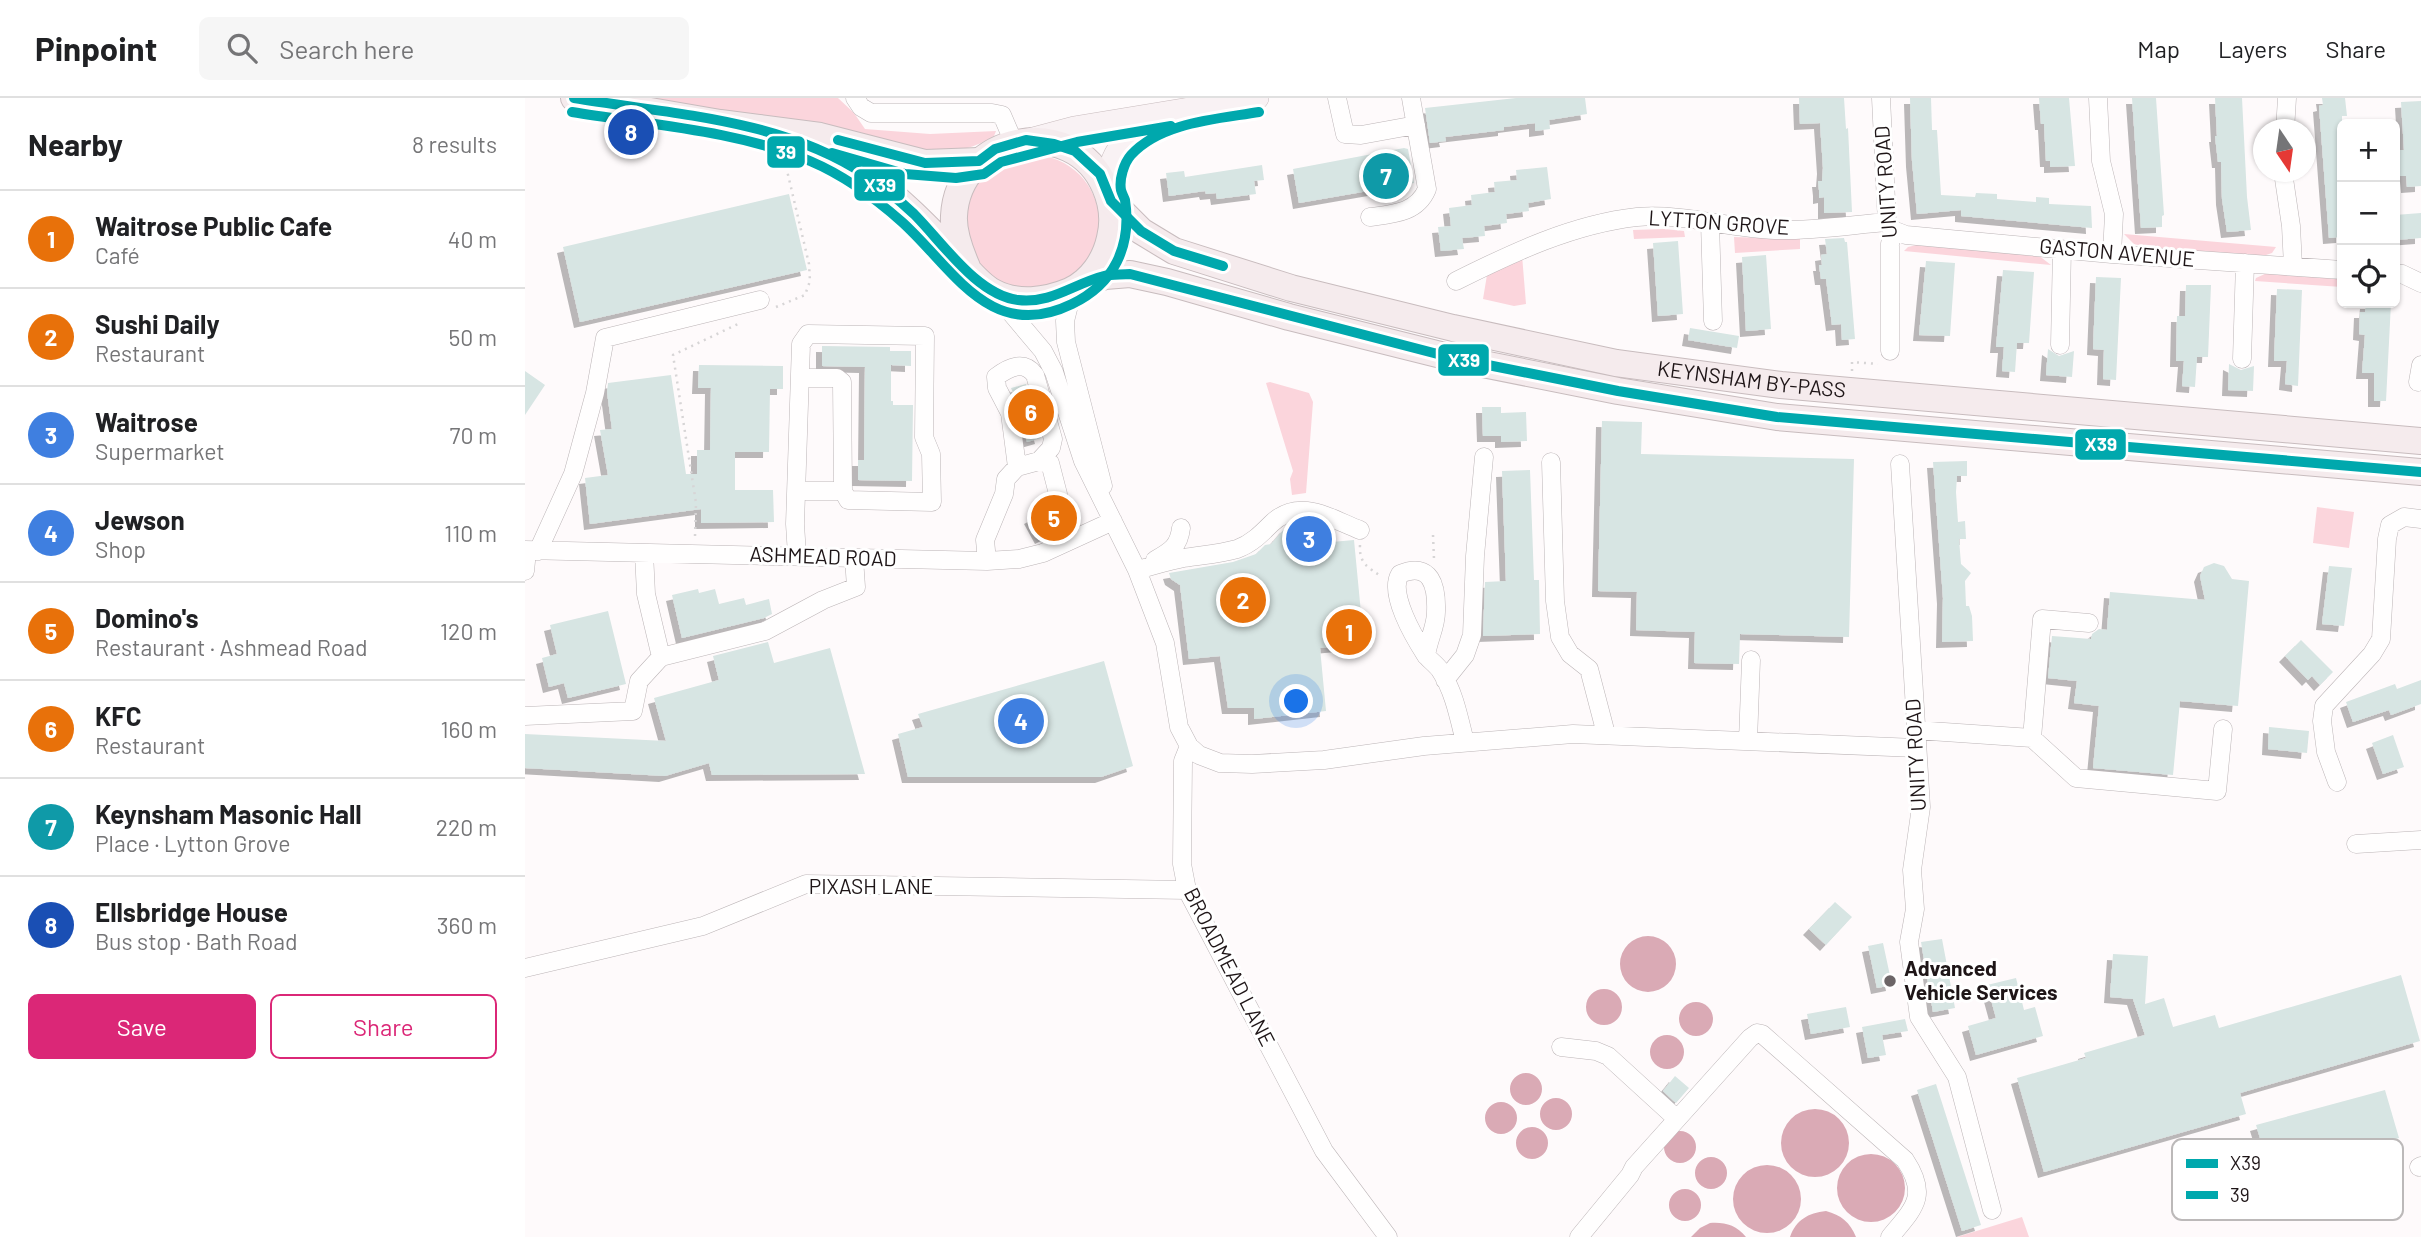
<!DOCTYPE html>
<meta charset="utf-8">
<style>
body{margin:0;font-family:Barlow,sans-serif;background:#f6f6f6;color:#202124}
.controls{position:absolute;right:21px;top:21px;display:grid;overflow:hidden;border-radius:10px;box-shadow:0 2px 5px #0004}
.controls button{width:63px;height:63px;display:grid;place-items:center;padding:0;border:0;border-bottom:2px solid #e0e0e0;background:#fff;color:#202124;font:35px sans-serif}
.compass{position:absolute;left:1728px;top:21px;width:63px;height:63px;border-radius:50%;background:#fff;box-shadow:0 2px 5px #0004;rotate:167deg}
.you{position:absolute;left:772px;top:604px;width:24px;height:24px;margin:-18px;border:5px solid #fff;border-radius:50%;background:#1a73e8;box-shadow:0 0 0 10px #1a73e833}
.badge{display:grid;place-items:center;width:46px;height:46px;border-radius:50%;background:#db2777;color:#fff;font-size:23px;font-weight:700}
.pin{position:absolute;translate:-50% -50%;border:4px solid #fff;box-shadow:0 2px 7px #0006}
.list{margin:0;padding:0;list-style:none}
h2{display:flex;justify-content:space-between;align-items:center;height:91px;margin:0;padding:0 28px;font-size:30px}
h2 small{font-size:23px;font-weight:400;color:#757577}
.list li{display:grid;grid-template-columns:46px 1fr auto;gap:21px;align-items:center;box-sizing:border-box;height:98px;padding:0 28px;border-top:2px solid #e0e0e0}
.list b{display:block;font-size:26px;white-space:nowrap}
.list p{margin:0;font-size:23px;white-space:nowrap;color:#757577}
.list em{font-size:23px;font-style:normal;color:#757577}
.actions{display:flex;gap:14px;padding:21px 28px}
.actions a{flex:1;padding:16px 0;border:2px solid #db2777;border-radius:10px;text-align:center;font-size:24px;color:#db2777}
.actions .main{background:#db2777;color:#fff}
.icon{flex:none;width:38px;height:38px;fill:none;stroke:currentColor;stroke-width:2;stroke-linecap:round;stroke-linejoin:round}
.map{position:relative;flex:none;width:1896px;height:1139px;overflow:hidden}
header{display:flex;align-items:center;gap:42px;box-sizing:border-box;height:98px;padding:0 35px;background:#fff;border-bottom:2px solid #e0e0e0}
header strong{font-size:33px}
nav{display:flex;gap:38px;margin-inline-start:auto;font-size:24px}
.search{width:490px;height:63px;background:#f6f6f6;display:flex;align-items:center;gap:18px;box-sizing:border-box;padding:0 24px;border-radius:10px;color:#757577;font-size:26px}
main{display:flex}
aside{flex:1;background:#fff}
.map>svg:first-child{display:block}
.green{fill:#fbd5dc}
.water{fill:#daaab5}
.building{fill:#d7e5e3;filter:url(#shadow)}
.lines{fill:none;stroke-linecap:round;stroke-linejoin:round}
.minor-casing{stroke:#bcb5b7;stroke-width:19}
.major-casing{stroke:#c8bcbe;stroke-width:24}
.highway-casing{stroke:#c8bcbe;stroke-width:28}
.path{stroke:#d7d5d6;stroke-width:2.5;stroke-dasharray:2 5;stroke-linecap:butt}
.minor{stroke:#fffefe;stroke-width:18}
.major{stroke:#f9f2f4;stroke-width:23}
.highway{stroke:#f5ebed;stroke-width:26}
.bus-1-casing{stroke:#fff;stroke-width:16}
.bus-2-casing{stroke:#fff;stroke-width:16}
.bus-1{stroke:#00a8ad;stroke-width:10}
.bus-2{stroke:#00a8ad;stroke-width:10}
.poi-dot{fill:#6c6567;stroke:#fff;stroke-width:2.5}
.labels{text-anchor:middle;stroke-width:6;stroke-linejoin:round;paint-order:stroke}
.street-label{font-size:21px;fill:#1e1517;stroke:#fff}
.poi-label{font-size:21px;font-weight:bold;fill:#1e1517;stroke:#fff;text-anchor:start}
.key{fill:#fff;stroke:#bcb9b9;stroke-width:2}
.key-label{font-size:19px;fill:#1e1517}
.line-badge{stroke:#fff;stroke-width:2.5}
.badge-label{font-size:19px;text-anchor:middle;font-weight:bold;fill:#fff}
</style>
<header>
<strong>Pinpoint</strong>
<div class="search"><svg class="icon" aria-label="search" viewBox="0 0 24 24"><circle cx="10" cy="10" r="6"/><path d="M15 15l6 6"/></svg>Search here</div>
<nav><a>Map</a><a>Layers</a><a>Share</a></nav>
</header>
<main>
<aside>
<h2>Nearby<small>8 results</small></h2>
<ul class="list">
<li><span class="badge" style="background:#e8710a">1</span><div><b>Waitrose Public Cafe</b><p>Café</p></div><em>40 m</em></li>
<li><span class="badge" style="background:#e8710a">2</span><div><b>Sushi Daily</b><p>Restaurant</p></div><em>50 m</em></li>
<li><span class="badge" style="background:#3f7fe0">3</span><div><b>Waitrose</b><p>Supermarket</p></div><em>70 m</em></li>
<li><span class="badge" style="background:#3f7fe0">4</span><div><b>Jewson</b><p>Shop</p></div><em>110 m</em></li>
<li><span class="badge" style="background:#e8710a">5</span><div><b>Domino's</b><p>Restaurant · Ashmead Road</p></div><em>120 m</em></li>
<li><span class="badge" style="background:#e8710a">6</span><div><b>KFC</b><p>Restaurant</p></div><em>160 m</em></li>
<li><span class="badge" style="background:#0f9aa8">7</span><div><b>Keynsham Masonic Hall</b><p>Place · Lytton Grove</p></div><em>220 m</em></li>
<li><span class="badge" style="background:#1a4fb4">8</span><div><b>Ellsbridge House</b><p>Bus stop · Bath Road</p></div><em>360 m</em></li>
</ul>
<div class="actions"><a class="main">Save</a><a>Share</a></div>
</aside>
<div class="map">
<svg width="1896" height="1139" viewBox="0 0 1896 1139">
<defs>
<filter id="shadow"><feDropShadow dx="-6" dy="6" stdDeviation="0" flood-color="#0004"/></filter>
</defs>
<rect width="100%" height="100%" fill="#fefafb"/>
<!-- green -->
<path class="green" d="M117,0H313L329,15L340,31L405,36L471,33L469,38C451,50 429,54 407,56Z
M440 124a67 67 0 1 1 134 0a67 67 0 1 1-134 0Z
M1139,131L1159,133L1160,139L1109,141L1108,132Z
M1599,136L1751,149L1747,155L1735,159L1621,149L1609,146Z
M1209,139L1275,141V151L1210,155Z
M1396,146L1513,157L1526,167L1379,153L1383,149Z
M997,157L1001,206L989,208L958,201L962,177Z
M1742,175L1817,180V189L1730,183L1731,180Z
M745,284L784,295L788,304L781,395L767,397L765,381L768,373L741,285Z
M1792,409L1829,414L1824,450L1788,445Z
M1497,1119L1504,1139H1432Z"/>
<!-- water -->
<path class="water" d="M1095 866a28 28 0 1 1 56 0a28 28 0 1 1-56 0Z
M1061 909a18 18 0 1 1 36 0a18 18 0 1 1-36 0Z
M1154 921a17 17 0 1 1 34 0a17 17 0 1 1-34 0Z
M1125 954a17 17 0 1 1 34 0a17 17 0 1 1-34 0Z
M985 991a16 16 0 1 1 32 0a16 16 0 1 1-32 0Z
M1015 1016a16 16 0 1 1 32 0a16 16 0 1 1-32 0Z
M960 1020a16 16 0 1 1 32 0a16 16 0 1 1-32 0Z
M1256 1045a34 34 0 1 1 68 0a34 34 0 1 1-68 0Z
M991 1045a16 16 0 1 1 32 0a16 16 0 1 1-32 0Z
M1139 1049a16 16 0 1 1 32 0a16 16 0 1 1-32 0Z
M1312 1090a34 34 0 1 1 68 0a34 34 0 1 1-68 0Z
M1170 1075a16 16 0 1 1 32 0a16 16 0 1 1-32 0Z
M1208 1101a34 34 0 1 1 68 0a34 34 0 1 1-68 0Z
M1144 1107a16 16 0 1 1 32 0a16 16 0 1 1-32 0Z
M1301,1113C1316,1117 1325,1124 1331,1139H1265C1271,1122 1283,1115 1301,1113Z
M1185,1125C1200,1124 1211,1127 1221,1139H1166L1175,1130Z"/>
<!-- building -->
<path class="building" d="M991,0H1060L1062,16L1024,22L1025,31L1010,33V25L979,29V32L920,39L921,43L905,45L900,10Z
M1274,0H1319L1321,31L1323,30L1327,114L1299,115V99L1294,100V92L1293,83H1297L1298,70L1295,25L1275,26Z
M1385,0H1406L1407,32H1412L1416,97L1450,99L1451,95L1472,96V101L1511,104V99L1524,100V106L1566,108L1567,130L1436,118V112L1392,116L1387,63Z
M1514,0H1544L1550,68L1525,69V63H1521L1519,26H1516Z
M1607,0H1631L1639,117L1637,118V129L1616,130Z
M1690,0H1717L1722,99L1726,132L1702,134L1697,101L1696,64H1693L1690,38H1692Z
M1797,0H1820L1822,18H1817V139L1804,140L1794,8L1798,7Z
M1896,3V88L1882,89L1881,78H1875L1873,62L1875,59V52H1879L1876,4Z
M879,50L883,51L889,85L774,105L768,71Z
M737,67L739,82L729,83L731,96L692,101L691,95L681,96L680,93L644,98L641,75L659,73L660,79Z
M1022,69L1026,101L1003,105L1004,113L981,116L982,125L959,128L960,138L937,140L939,151L916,153L913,129L926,128L924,110L947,107L946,97L970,94L969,84L992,82L991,72Z
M264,96L282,172L55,224L38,149Z
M1896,115V140L1870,142V117Z
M1319,140L1320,144H1322L1330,241L1317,242L1316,226L1307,227L1301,181H1296L1294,167H1297L1296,157L1302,156L1300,141Z
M1153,143L1158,216L1133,218L1128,145Z
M1241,157L1246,231L1221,233L1217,159Z
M1401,163L1430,165L1425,238L1394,237Z
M1478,172L1509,174L1504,245H1492L1490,274L1477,273L1479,249H1471Z
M1571,179L1596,180L1591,282L1578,281L1579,252L1568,251Z
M1661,187H1686L1683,259H1672L1670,289L1657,288L1659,263H1651L1652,218H1660Z
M1752,191L1777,192L1773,288L1760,286L1762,263H1749Z
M1841,205H1866L1861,303H1849V275H1837L1840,237L1834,236L1835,214H1840Z
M1165,230L1214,238L1212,250L1163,242Z
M297,248L365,249V253H386V268L366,267V303H368V307H388L387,383L333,382V362H339L340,269L297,268Z
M1523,251L1534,258L1549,253L1547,279L1521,277Z
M1704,266L1716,272L1729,268L1728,293L1703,292Z
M174,267L258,268V291H245L244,354H210V392H248L249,424L176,425V411L65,426L60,380L83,377L75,332L87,331L82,294L83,285L146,277L161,376H172V352H185L186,290H173Z
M0,273L20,287L0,317Z
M501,286L516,340L502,344L496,313L486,290Z
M957,309H976V315L1001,314L1002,343L976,344V338H958Z
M1077,323L1117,324L1116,356L1329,361L1324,539L1215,536L1214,566L1169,565L1170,534L1111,532L1112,494L1073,493Z
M1442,363V378H1432L1431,394L1433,424L1440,423L1441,441H1434L1436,466L1446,475L1440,483L1441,508H1444L1447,518L1448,543L1417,544L1418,500L1408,364Z
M1005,372L1009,482H1014L1015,536L958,538L960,484L981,483L977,373Z
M543,401L553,421L516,440L505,420L530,407H536Z
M778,424L779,428L787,426L807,444L829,442L839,546L795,550L801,613L729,621V610H703L695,558L664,561L655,487L646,481L644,475L708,464L731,456L740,447L746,446L761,429Z
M1689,465L1699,468L1707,481L1724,483L1713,608L1655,603L1648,677L1568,670L1574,608L1549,605L1552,583L1523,580L1527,538L1566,541L1567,536L1574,531L1582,532L1585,494L1680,502L1675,478L1679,469Z
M1804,468L1827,470L1819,528L1797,526Z
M173,491L174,495L190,491L194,506L219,500L221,507L244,501L247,516L239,520L157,540L147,497Z
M83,513L101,586L43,600L39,585L24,589L17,560L32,556L25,527Z
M1776,542L1808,574L1795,587L1787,578L1783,582L1760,558Z
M243,544L249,565L305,550L340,676L187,677L184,665L140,678L0,670V636L141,643L129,600L194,582L188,558Z
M579,563L608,668L576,679H383L373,636L398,629L393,616Z
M1896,582V606L1866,617L1864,612L1828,624L1821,604L1870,586L1872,591Z
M1744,629L1784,633L1782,655L1743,651Z
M1868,637L1879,669L1858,676L1847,645Z
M1310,804L1327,819L1301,847L1284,831Z
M1417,841L1430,910L1408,914L1396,844Z
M1358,845L1367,887L1352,890L1343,848Z
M1588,856L1623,858L1620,906L1639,900L1648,929L1690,917L1694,930L1876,877L1895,943L1715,995L1721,1016L1519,1074L1492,980L1561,960L1559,955L1620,937L1608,901L1585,899Z
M1491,880L1499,912L1510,909L1518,938L1451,957L1443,928L1471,920L1462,887Z
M1321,909L1325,929L1286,936L1282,916Z
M1380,921L1383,933L1357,937L1361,957L1343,960L1337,929Z
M1150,978L1164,990L1151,1005L1138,993Z
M1411,986L1456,1127L1437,1133L1392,992Z
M1860,992L1874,1040L1744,1076L1746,1084L1715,1093L1703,1049L1735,1040L1731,1027Z"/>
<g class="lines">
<!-- minor casing -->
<g class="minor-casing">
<path id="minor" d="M330,0L336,9L346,15H467L477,17L489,45
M812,0L820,36L836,37L891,27
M1356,0L1362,124L1368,132
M1573,0L1576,63L1589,116L1587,156
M1760,32L1762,0
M1758,74L1766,128L1768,168
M845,119C868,116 892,115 902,91L886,0
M1185,125L1188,223
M1368,132L1381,137L1587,156L1817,172
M1870,175L1877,176L1896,185
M931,183C987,155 1048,126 1112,119C1157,115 1204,130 1250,132C1287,133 1325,127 1362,124
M548,191L540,223L541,244L578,388
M470,196L518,253L529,274L558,363L612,472L640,545L654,629L664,648L658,663L657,766L662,792L799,1053L863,1139
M1535,247L1537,151
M1365,253V146L1368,132
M1717,261L1720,165
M1893,284L1896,267
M1026,364L1030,503L1035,539L1045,556L1064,571L1081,636
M1375,366L1396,709L1387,772L1390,811L1384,844L1394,919L1432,979L1467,1112
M492,369L485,315L472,290L471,279C484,269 499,262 510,277L528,341L526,350L514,363
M273,393H318L317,284L312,280H275
M0,452L462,463L494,461L518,455L588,423
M13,453L48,376L70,295L80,240L235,202
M119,455L121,496L136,559L240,533L298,502L331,489L329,460
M272,457L270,426L276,246L283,236L400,238L399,339L406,356L407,404L323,402L318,393
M630,462C646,453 654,448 656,430
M462,463L460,442L479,396L481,381L492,369L514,363L525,365L533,396
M612,472C628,468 643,463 659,460C677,457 694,456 712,451C726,446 736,436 746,426C774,398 806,421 835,432
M0,473L2,453
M901,558C903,542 911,529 911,514C912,488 906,463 875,476C863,495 889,539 900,556C904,562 911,566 915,572C929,593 934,620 940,644
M920,582L940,557L947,537L950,458L959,359
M0,618L108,613L114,583L136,559
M1390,632L1507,640L1551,680L1692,693L1698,631
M1507,640L1517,521L1564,525
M1223,643L1226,562
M664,648L674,657L695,665L727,666L799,662L899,648L1048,636L1391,650
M1812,684L1801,654L1797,623L1799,608L1847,556L1856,541L1862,441L1865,427L1879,419L1896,421
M1831,746L1896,742
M0,870L178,828L281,786L662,792
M1036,949L1071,953L1083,958L1152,1021
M1894,1069L1896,1068
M1054,1139L1105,1077L1109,1069L1225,940L1232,935L1237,936L1380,1062C1404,1098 1389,1110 1365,1139"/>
</g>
<!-- major casing -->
<g class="major-casing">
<path id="major" d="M504,42L549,30L732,0
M582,94C585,50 598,41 636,22"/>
</g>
<!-- highway casing -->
<g class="highway-casing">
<g id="highway">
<path d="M49,0L195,25L295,38L400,65L454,63"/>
<path d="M233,30C269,43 308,55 340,76C373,99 402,129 430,158C442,170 453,186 468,194C492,207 521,203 545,193C566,183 580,163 585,140C589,124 587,105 580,89C548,14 433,36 429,118C428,135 435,153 442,169"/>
<path id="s1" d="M586,103L616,133L649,153L766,190L928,230L1091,265L1256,287L1896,343"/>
<path d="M557,186L580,178L605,176L642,184L764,219L928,260L1093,293L1252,319L1896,374"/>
</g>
</g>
<!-- path -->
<path class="path" d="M251,209L280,197L285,183L284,166L260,64
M1327,273V264L1353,266
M908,437L909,461
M170,438L171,405L148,257L213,226
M835,447C834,466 843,469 857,479"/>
<!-- minor -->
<use href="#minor" class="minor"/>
<!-- major -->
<use href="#major" class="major"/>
<!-- highway -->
<use href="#highway" class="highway"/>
<!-- bus-1 casing -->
<g class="bus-1-casing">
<path id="bus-1" d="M49,0C145,16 256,21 339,76C356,87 374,102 389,116C417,144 452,197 493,202C526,206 548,186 579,178C587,176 596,177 605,176L928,260L1093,293L1252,319L1896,374
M313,42L400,65L454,63L470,51L501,42L529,46L550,53L575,76L586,103L616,133L649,153L698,168"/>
</g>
<!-- bus-2 casing -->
<g class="bus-2-casing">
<path id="bus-2" d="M47,14C126,27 210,32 285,63C318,77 350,100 377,124C428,170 465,246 547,206C589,186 607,148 600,102C599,99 597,96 596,92C594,81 599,65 606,57C636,24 693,21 734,14
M307,55L380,76L431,80L459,76L476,64L552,44L646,28"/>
</g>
<!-- bus-1 -->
<use href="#bus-1" class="bus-1"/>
<!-- bus-2 -->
<use href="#bus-2" class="bus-2"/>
</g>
<!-- markers -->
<circle class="poi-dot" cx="1365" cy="883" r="7"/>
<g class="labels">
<!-- street labels -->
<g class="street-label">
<text transform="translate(1361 84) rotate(-94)" y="7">UNITY ROAD</text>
<text transform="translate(1194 125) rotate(4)" y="7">LYTTON GROVE</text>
<text transform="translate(1592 155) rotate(5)" y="7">GASTON AVENUE</text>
<text dy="7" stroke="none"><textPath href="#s1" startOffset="674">KEYNSHAM BY-PASS</textPath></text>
<text transform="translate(298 459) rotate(2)" y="7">ASHMEAD ROAD</text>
<text transform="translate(1391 657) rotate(-93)" y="7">UNITY ROAD</text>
<text x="346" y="796">PIXASH LANE</text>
<text transform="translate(704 869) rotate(63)" y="7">BROADMEAD LANE</text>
</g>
<!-- poi labels -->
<g class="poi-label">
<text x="1379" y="878">Advanced<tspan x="1379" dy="24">Vehicle Services</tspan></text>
</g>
</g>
<!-- legend -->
<rect x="1647" y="1041" width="231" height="81" rx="10" class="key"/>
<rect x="1661" y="1061" width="32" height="9" fill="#00a8ad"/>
<rect x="1661" y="1093" width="32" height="8" fill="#00a8ad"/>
<g class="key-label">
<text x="1705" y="1072">X39</text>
<text x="1705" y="1104">39</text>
</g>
<g class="line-badge">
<rect x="241" y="37" width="40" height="34" rx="7" fill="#00a8ad"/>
<rect x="328" y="70" width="53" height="34" rx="7" fill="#00a8ad"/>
<rect x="912" y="245" width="53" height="34" rx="7" fill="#00a8ad"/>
<rect x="1549" y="330" width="53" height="33" rx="7" fill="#00a8ad"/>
</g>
<g class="badge-label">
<text x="261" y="61">39</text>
<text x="355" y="94">X39</text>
<text x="939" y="269">X39</text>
<text x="1576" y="353">X39</text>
</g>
</svg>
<div class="controls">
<button>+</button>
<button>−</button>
<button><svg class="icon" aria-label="locate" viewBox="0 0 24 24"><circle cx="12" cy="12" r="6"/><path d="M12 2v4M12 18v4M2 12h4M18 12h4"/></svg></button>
</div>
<svg class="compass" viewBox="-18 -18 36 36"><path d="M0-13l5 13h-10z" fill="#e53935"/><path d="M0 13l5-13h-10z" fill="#757577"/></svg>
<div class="you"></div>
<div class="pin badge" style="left:824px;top:534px;background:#e8710a">1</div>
<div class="pin badge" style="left:718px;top:502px;background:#e8710a">2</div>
<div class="pin badge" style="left:784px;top:441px;background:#3f7fe0">3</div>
<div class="pin badge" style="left:496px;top:623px;background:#3f7fe0">4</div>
<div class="pin badge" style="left:529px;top:420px;background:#e8710a">5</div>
<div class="pin badge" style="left:506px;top:314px;background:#e8710a">6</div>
<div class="pin badge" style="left:861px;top:78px;background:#0f9aa8">7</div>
<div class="pin badge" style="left:106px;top:34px;background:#1a4fb4">8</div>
</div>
</main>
